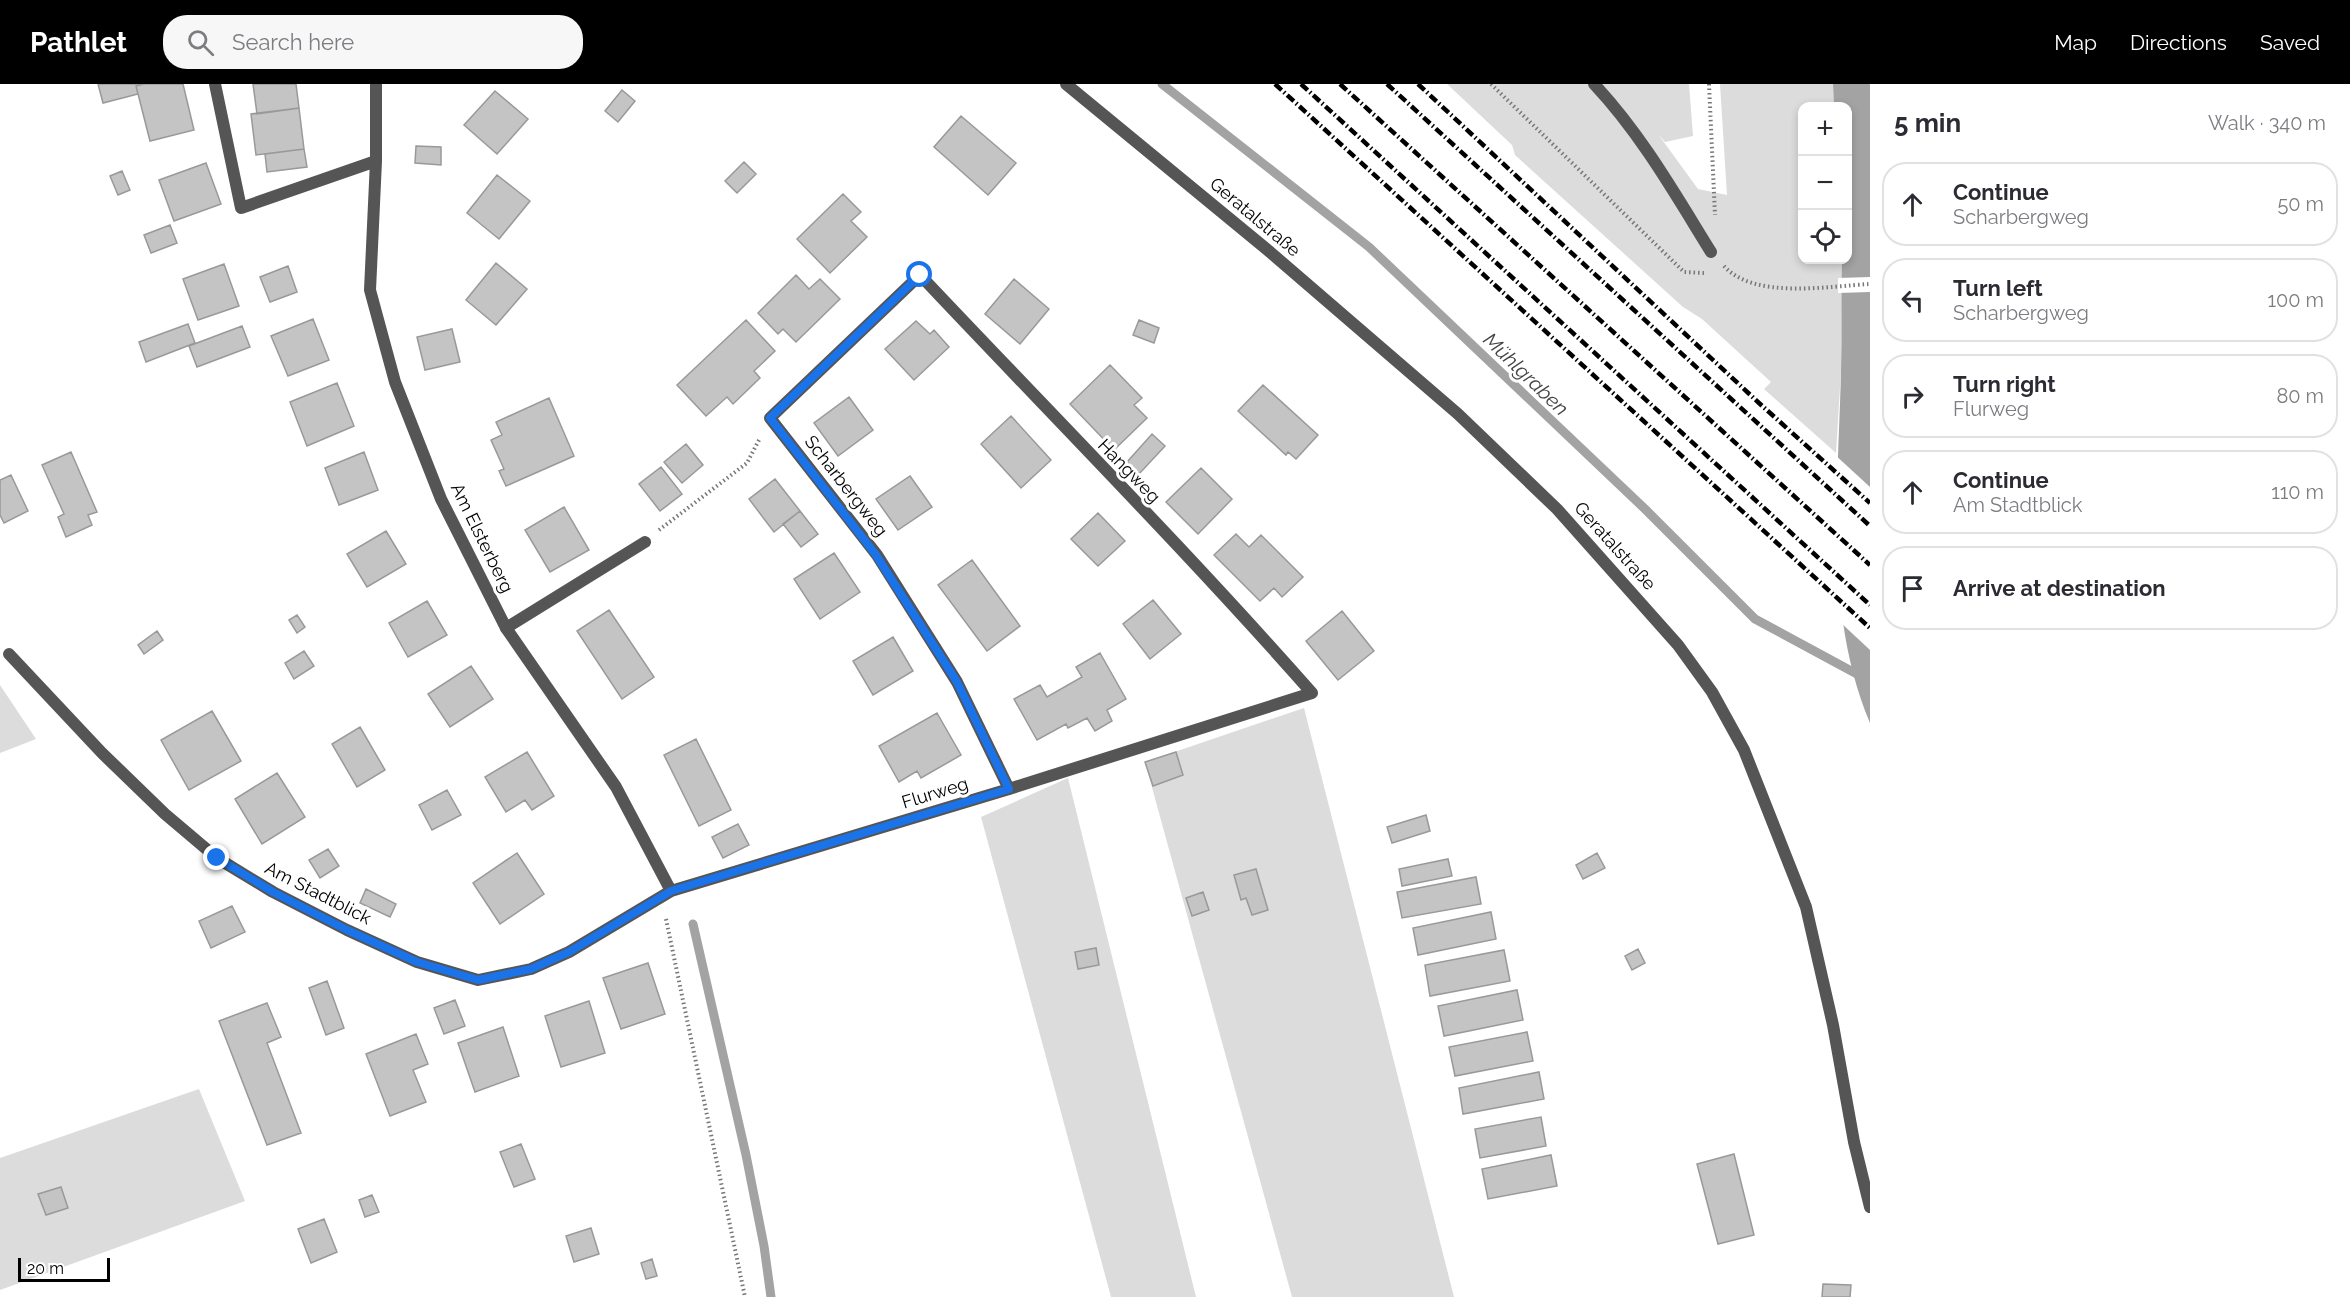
<!DOCTYPE html>
<meta charset="utf-8">
<style>
body{margin:0;font-family:Raleway,sans-serif;background:#f7f7f7;color:#2b2b33}
.controls{position:absolute;right:18px;top:18px;display:grid;overflow:hidden;border-radius:12px;box-shadow:0 3px 9px #0003}
.controls button{width:54px;height:54px;display:grid;place-items:center;padding:0;border:0;border-bottom:2px solid #e1e1e2;background:#fff;color:#2b2b33;font:30px sans-serif}
.scale{position:absolute;left:18px;bottom:15px;width:92px;box-sizing:border-box;padding-left:6px;border:3px solid #000;border-top:0;font-size:16px;line-height:21px;white-space:nowrap;color:#000;-webkit-text-stroke:4px #fff;paint-order:stroke}
.stop{position:absolute;width:18px;height:18px;margin:-14px;border:4px solid #1a73e8;border-radius:50%;background:#fff}
.stop.end{background:#1a73e8;border-color:#fff;box-shadow:0 2px 6px #0008}
.list{margin:0;padding:0;list-style:none}
h2{display:flex;justify-content:space-between;align-items:center;height:78px;margin:0;padding:0 24px;font-size:26px}
h2 small{font-size:20px;font-weight:400;color:#7c7c81}
.list li{display:grid;grid-template-columns:39px 1fr auto;gap:18px;align-items:center;box-sizing:border-box;height:84px;margin:0 12px 12px;padding:0 12px;border:2px solid #e1e1e2;border-radius:24px}
.list b{display:block;font-size:22px;white-space:nowrap}
.list p{margin:0;font-size:20px;white-space:nowrap;color:#7c7c81}
.list em{font-size:20px;font-style:normal;color:#7c7c81}
.icon{flex:none;width:33px;height:33px;fill:none;stroke:currentColor;stroke-width:2;stroke-linecap:round;stroke-linejoin:round}
.map{position:relative;flex:none;width:1870px;height:1213px;overflow:hidden}
header{display:flex;align-items:center;gap:36px;box-sizing:border-box;height:84px;padding:0 30px;background:#000;color:#fff}
header strong{font-size:28px}
nav{display:flex;gap:33px;margin-inline-start:auto;font-size:21px}
.search{width:420px;height:54px;background:#f7f7f7;display:flex;align-items:center;gap:15px;box-sizing:border-box;padding:0 21px;border-radius:24px;color:#7c7c81;font-size:22px}
main{display:flex}
aside{flex:1;background:#fff}
.map>svg:first-child{display:block}
.green{fill:#dcdcdc}
.water{fill:#a3a3a3}
.pier{fill:#fff}
.lines{fill:none;stroke-linecap:round;stroke-linejoin:round}
.stream{stroke:#a3a3a3;stroke-width:9}
.building{fill:#c4c4c4;stroke:#999;stroke-width:1.5}
.path{stroke:#777;stroke-width:4;stroke-dasharray:1.5 3;stroke-linecap:butt}
.service{stroke:#555;stroke-width:12}
.minor{stroke:#555;stroke-width:12}
.tertiary{stroke:#555;stroke-width:12}
.rail{stroke:#000;stroke-width:4.5;stroke-dasharray:9 3 1.5 3;stroke-linecap:butt}
.route{stroke:#1a73e8;stroke-width:8}
.labels{text-anchor:middle;stroke-width:6;stroke-linejoin:round;paint-order:stroke}
.street-label{font-size:18px;fill:#000;stroke:#fff}
.water-label{font-size:20px;font-style:italic;fill:#444;stroke:#fff}
</style>
<header>
<strong>Pathlet</strong>
<div class="search"><svg class="icon" aria-label="search" viewBox="0 0 24 24"><circle cx="10" cy="10" r="6"/><path d="M15 15l6 6"/></svg>Search here</div>
<nav><a>Map</a><a>Directions</a><a>Saved</a></nav>
</header>
<main>
<div class="map">
<svg width="1870" height="1213" viewBox="0 0 1870 1213">
<rect width="100%" height="100%" fill="#fff"/>
<!-- green -->
<path class="green" d="M1447,0H1689L1693,52L1665,58L1658,50L1698,105L1727,111L1720,0H1833L1834,22H1802V176H1842L1841,287L1836,369L1764,305L1771,298L1702,235L1683,223L1515,71L1512,61Z
M0,601L36,655L0,669Z
M1304,624L1454,1213H1292L1145,678Z
M1068,694L1196,1213H1111L981,733Z
M199,1005L245,1117L0,1206V1074Z"/>
<!-- water -->
<path class="water" d="M1833,0H1870V639C1824,529 1838,406 1841,289C1842,251 1841,213 1842,176H1848V22H1834Z"/>
<!-- pier -->
<path class="pier" d="M1870,193V208L1838,209V194Z
M1833,369L1870,403V566L1840,538L1835,507Z"/>
<g class="lines">
<!-- stream -->
<path class="stream" d="M1162,0L1369,163L1645,425L1755,535L1870,597
M693,840L746,1071L764,1162L771,1213"/>
</g>
<!-- building -->
<path class="building" d="M98,0H144L136,2L138,10L103,19Z
M144,0H183L194,46L150,57L136,2Z
M253,0H296L299,24L257,30Z
M622,6L635,17L618,38L605,27Z
M495,7L528,35L497,70L464,41Z
M299,24L304,65L256,71L251,30Z
M961,32L1016,79L988,111L934,63Z
M416,62L441,63V81L415,79Z
M304,65L307,83L267,88L265,70Z
M744,78L756,90L737,109L725,97Z
M206,79L221,120L174,137L159,96Z
M122,87L130,106L118,111L110,92Z
M497,91L530,117L499,155L467,129Z
M843,110L861,128L851,137L867,153L830,189L797,155Z
M170,141L177,159L151,169L144,151Z
M496,179L527,205L496,241L466,216Z
M224,180L239,222L198,236L183,195Z
M288,182L297,208L270,218L260,193Z
M796,191L809,205L820,195L840,215L796,258L783,245L778,250L758,229Z
M1014,195L1049,225L1020,260L985,230Z
M313,235L329,276L288,292L271,252Z
M746,236L775,267L754,287L760,294L733,320L727,313L706,332L677,301Z
M1139,236L1159,244L1154,259L1133,251Z
M916,237L930,250L934,246L949,263L914,296L885,265Z
M188,240L195,259L146,278L139,258Z
M242,242L250,263L197,283L189,262Z
M452,245L460,278L425,286L417,253Z
M1110,281L1142,314L1134,321L1147,334L1114,366L1070,320Z
M337,299L354,342L307,362L290,318Z
M1263,301L1318,351L1296,375L1288,368L1286,371L1238,327Z
M849,313L873,346L838,372L814,339Z
M549,314L574,372L506,402L499,387L504,385L491,356L502,351L496,338Z
M1011,332L1051,376L1021,404L981,360Z
M1152,350L1165,362L1139,390L1127,378Z
M686,360L703,381L682,399L664,378Z
M71,368L97,428L88,431L92,441L66,453L58,433L64,430L42,381Z
M364,368L378,406L339,421L325,384Z
M661,383L682,410L660,427L639,400Z
M1201,384L1232,415L1198,450L1166,418Z
M11,391L28,427L4,439L0,431V396Z
M910,392L932,423L898,446L876,415Z
M775,395L800,427L774,448L749,415Z
M564,423L589,466L550,488L525,446Z
M800,427L818,450L801,463L783,440Z
M1098,429L1125,457L1098,482L1071,455Z
M386,447L406,480L367,503L347,470Z
M1236,450L1249,463L1261,451L1303,493L1282,513L1274,504L1260,517L1214,471Z
M834,469L860,508L820,535L794,495Z
M972,476L1020,542L987,567L938,501Z
M1153,516L1181,550L1150,575L1123,540Z
M427,517L447,551L408,573L389,539Z
M609,526L654,593L622,615L577,547Z
M1342,527L1374,567L1338,596L1306,557Z
M297,531L305,543L297,549L289,536Z
M157,547L163,556L144,570L138,561Z
M893,553L913,587L873,611L853,577Z
M304,567L314,582L294,595L285,579Z
M1100,569L1126,615L1107,626L1112,637L1095,647L1087,634L1068,644L1066,640L1037,656L1014,615L1040,601L1047,613L1082,593L1076,583Z
M471,582L493,615L450,643L428,610Z
M212,627L241,677L189,706L161,656Z
M937,629L961,671L921,694L917,687L899,698L879,662Z
M360,643L385,686L357,703L332,660Z
M696,655L731,726L699,742L664,671Z
M527,668L554,712L532,726L525,716L506,728L485,693Z
M1176,668L1183,691L1153,702L1145,678Z
M277,689L305,733L262,760L235,715Z
M447,706L461,731L432,746L419,721Z
M1426,731L1430,747L1392,759L1387,743Z
M738,740L749,761L723,774L712,753Z
M328,765L339,782L320,794L309,776Z
M517,769L544,810L500,840L473,799Z
M1597,769L1605,784L1583,795L1576,781Z
M1448,775L1452,792L1402,802L1399,785Z
M1256,785L1268,826L1252,831L1246,814L1241,816L1234,791Z
M1476,793L1481,820L1402,834L1397,808Z
M366,805L396,820L390,833L360,819Z
M1203,808L1209,826L1192,832L1186,814Z
M232,822L245,848L211,864L199,837Z
M1491,828L1496,855L1418,871L1413,844Z
M1096,864L1099,881L1078,885L1075,868Z
M1638,865L1645,879L1632,886L1625,872Z
M1504,866L1510,897L1430,912L1425,881Z
M648,879L665,930L621,945L603,894Z
M327,897L344,944L326,951L309,904Z
M1517,906L1523,936L1444,952L1438,922Z
M455,916L465,942L444,950L434,924Z
M589,917L605,969L561,983L545,932Z
M267,919L281,953L267,959L301,1049L267,1061L219,937Z
M503,943L519,992L475,1008L458,959Z
M1527,948L1533,977L1455,992L1449,963Z
M416,950L428,980L413,986L426,1018L390,1032L366,970Z
M1539,988L1544,1015L1463,1030L1459,1004Z
M1541,1033L1546,1062L1480,1074L1475,1045Z
M521,1060L535,1095L514,1103L500,1068Z
M1734,1070L1754,1151L1718,1160L1697,1080Z
M1551,1071L1557,1102L1488,1115L1482,1085Z
M61,1103L68,1124L46,1131L38,1110Z
M372,1111L379,1128L365,1133L359,1116Z
M324,1135L337,1168L311,1179L298,1145Z
M591,1144L599,1170L574,1178L566,1152Z
M652,1175L657,1192L646,1195L641,1179Z
M1823,1200L1851,1201L1850,1213H1822Z"/>
<g class="lines">
<!-- path -->
<path class="path" d="M1491,0L1684,188L1704,189
M1709,0L1715,131
M1724,182C1754,216 1829,202 1870,200
M659,446L747,379L759,356
M666,835L745,1213"/>
<!-- service -->
<path class="service" d="M1594,0C1641,50 1675,110 1711,168
M506,544L645,458"/>
<!-- minor -->
<path class="minor" d="M215,0L241,124L376,77
M376,0V77L370,206L395,298L441,415L506,544L616,703L671,807
M9,570L102,669L165,730L217,774L273,808L347,846L417,878L478,896L531,885L569,868L671,807L1009,705L1312,609C1186,466 1051,330 920,191L770,334L877,471L957,598L1009,705"/>
<!-- tertiary -->
<path class="tertiary" d="M1066,0L1270,168L1458,330L1557,425L1678,561L1712,608L1744,666L1806,823L1833,941L1854,1058L1870,1123"/>
<!-- rail -->
<path class="rail" d="M1275,0L1870,544
M1301,0L1870,521
M1340,0L1870,481
M1387,0L1870,442
M1418,0L1759,319L1870,419"/>
</g>
<g class="lines">
<!-- route -->
<path class="route" d="M217,774L273,808L347,846L417,878L478,896L531,885L569,868L671,807L1009,705L957,598L876,471L770,334L920,191"/>
</g>
<g class="labels">
<!-- street labels -->
<g class="street-label">
<text transform="translate(1255 133) rotate(40)" y="6">Geratalstraße</text>
<text transform="translate(1129 387) rotate(46)" y="6">Hangweg</text>
<text transform="translate(846 402) rotate(52)" y="6">Scharbergweg</text>
<text transform="translate(482 454) rotate(64)" y="6">Am Elsterberg</text>
<text transform="translate(1615 462) rotate(48)" y="6">Geratalstraße</text>
<text transform="translate(935 709) rotate(-17)" y="6">Flurweg</text>
<text transform="translate(318 809) rotate(27)" y="6">Am Stadtblick</text>
</g>
<!-- water labels -->
<g class="water-label">
<text transform="translate(1526 290) rotate(44)" y="7">Mühlgraben</text>
</g>
</g>
</svg>
<div class="controls">
<button>+</button>
<button>−</button>
<button><svg class="icon" aria-label="locate" viewBox="0 0 24 24"><circle cx="12" cy="12" r="6"/><path d="M12 2v4M12 18v4M2 12h4M18 12h4"/></svg></button>
</div>
<div class="scale">20 m</div>
<div class="stop" style="left:920px;top:191px"></div>
<div class="stop end" style="left:217px;top:774px"></div>
</div>
<aside>
<h2>5 min<small>Walk · 340 m</small></h2>
<ul class="list">
<li><svg class="icon" aria-label="ahead" viewBox="0 0 24 24"><path d="M12 20V5M6 11l6-6 6 6"/></svg><div><b>Continue</b><p>Scharbergweg</p></div><em>50 m</em></li>
<li><svg class="icon" aria-label="left" viewBox="0 0 24 24"><path d="M17 20v-9H6M10 6l-5 5 5 5"/></svg><div><b>Turn left</b><p>Scharbergweg</p></div><em>100 m</em></li>
<li><svg class="icon" aria-label="right" viewBox="0 0 24 24"><path d="M7 20v-9h11M14 6l5 5-5 5"/></svg><div><b>Turn right</b><p>Flurweg</p></div><em>80 m</em></li>
<li><svg class="icon" aria-label="ahead" viewBox="0 0 24 24"><path d="M12 20V5M6 11l6-6 6 6"/></svg><div><b>Continue</b><p>Am Stadtblick</p></div><em>110 m</em></li>
<li><svg class="icon" aria-label="arrive" viewBox="0 0 24 24"><path d="M6 21V4h12l-3 4 3 4H6"/></svg><div><b>Arrive at destination</b></div></li>
</ul>
</aside>
</main>
